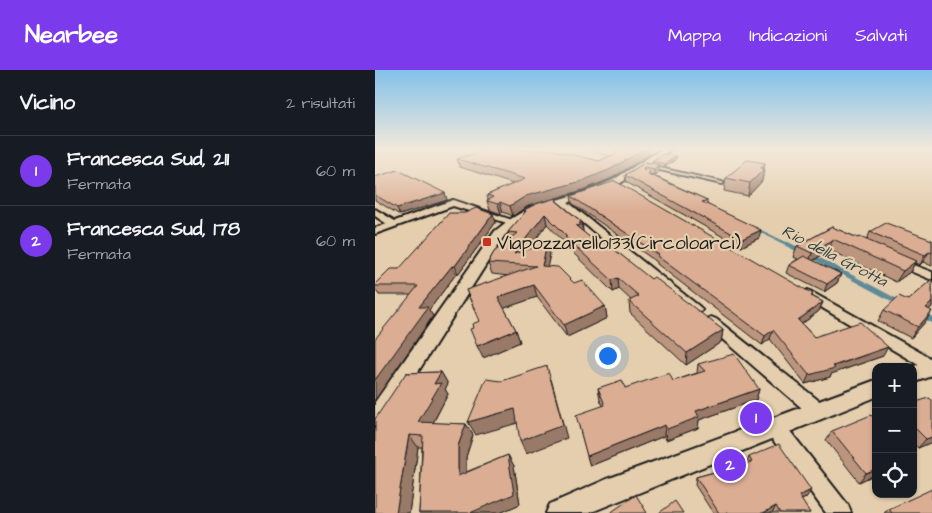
<!DOCTYPE html>
<html lang="it">
<meta charset="utf-8">
<style>
body{margin:0;font-family:"Architects Daughter",sans-serif;background:#242831;color:#f1f3f6}
.controls{position:absolute;right:15px;bottom:15px;display:grid;overflow:hidden;border-radius:10px;box-shadow:0 1px 4px #0004}
.controls button{width:45px;height:45px;display:grid;place-items:center;padding:0;border:0;border-bottom:1px solid #363941;background:#171b24;color:#f1f3f6;font:25px sans-serif}
.you{position:absolute;left:232px;top:285px;width:18px;height:18px;margin:-12px;border:4px solid #fff;border-radius:50%;background:#1a73e8;box-shadow:0 0 0 8px #1a73e833}
.badge{display:grid;place-items:center;width:32px;height:32px;border-radius:50%;background:#7c3aed;color:#fff;font-size:16px;font-weight:700}
.pin{position:absolute;translate:-50% -50%;border:2px solid #fff;box-shadow:0 1px 5px #0006}
.list{margin:0;padding:0;list-style:none}
h2{display:flex;justify-content:space-between;align-items:center;height:65px;margin:0;padding:0 20px;font-size:21px}
h2 small{font-size:16px;font-weight:400;color:#9ea1a6}
.list li{display:grid;grid-template-columns:32px 1fr auto;gap:15px;align-items:center;box-sizing:border-box;height:70px;padding:0 20px;border-top:1px solid #363941}
.list b{display:block;font-size:19px;white-space:nowrap}
.list p{margin:0;font-size:16px;white-space:nowrap;color:#9ea1a6}
.list em{font-size:16px;font-style:normal;color:#9ea1a6}
.icon{flex:none;width:28px;height:28px;fill:none;stroke:currentColor;stroke-width:2;stroke-linecap:round;stroke-linejoin:round}
.map{position:relative;flex:none;width:557px;height:443px;overflow:hidden}
header{display:flex;align-items:center;gap:30px;box-sizing:border-box;height:70px;padding:0 25px;background:#7c3aed;color:#fff}
header strong{font-size:24px}
nav{display:flex;gap:28px;margin-inline-start:auto;font-size:18px}
main{display:flex}
aside{flex:1;background:#171b24}
.map>svg:first-child{display:block}
.lines{fill:none;stroke-linecap:round;stroke-linejoin:round}
.stream-far3{stroke:#5f8a99;stroke-width:2.5}
.stream-far2{stroke:#5f8a99;stroke-width:3}
.stream-far1{stroke:#5f8a99;stroke-width:4.5}
.stream{stroke:#5f8a99;stroke-width:5.5}
.service-casing{stroke:#1c1c1c;stroke-width:4}
.minor-casing{stroke:#1c1c1c;stroke-width:4}
.tertiary-casing{stroke:#1c1c1c;stroke-width:4}
.service{fill:#e4cead;fill-rule:evenodd}
.minor{fill:#e4cead;fill-rule:evenodd}
.tertiary{fill:#e4cead;fill-rule:evenodd}
.wall{fill:#bc957e;stroke:#1c1c1c}
.shaded-wall{fill:#997967;stroke:#1c1c1c}
.building{fill:#dbad93;stroke:#1c1c1c}
.poi-dot{fill:#c8321e;stroke:#e4cead;stroke-width:2}
.labels{text-anchor:middle;stroke-width:4.5;stroke-linejoin:round;paint-order:stroke}
.far-water-label{font-size:16px;font-style:italic;fill:#324146;stroke:#e4cead}
.poi-label{font-size:19px;fill:#1c1c1c;stroke:#e4cead;text-anchor:start}
</style>
<header>
<strong>Nearbee</strong>
<nav><a>Mappa</a><a>Indicazioni</a><a>Salvati</a></nav>
</header>
<main>
<aside>
<h2>Vicino<small>2 risultati</small></h2>
<ul class="list">
<li><span class="badge">1</span><div><b>Francesca Sud, 211</b><p>Fermata</p></div><em>60 m</em></li>
<li><span class="badge">2</span><div><b>Francesca Sud, 178</b><p>Fermata</p></div><em>60 m</em></li>
</ul>
</aside>
<div class="map">
<svg width="557" height="443" viewBox="0 0 557 443">
<rect width="100%" height="100%" fill="#e4cead"/>
<filter id="ink" filterUnits="userSpaceOnUse"><feTurbulence type="fractalNoise" baseFrequency=".02" numOctaves="2"/><feDisplacementMap in="SourceGraphic" scale="10" xChannelSelector="R" yChannelSelector="G"/><feConvolveMatrix kernelMatrix="1 2 1 2 8 2 1 2 1" color-interpolation-filters="sRGB"/></filter>
<g filter="url(#ink)">
<g class="lines">
<!-- stream-far3 -->
<path class="stream-far3" d="M215,80L240,88"/>
<!-- stream-far2 -->
<path class="stream-far2" d="M381,159L414,175"/>
<!-- stream-far1 -->
<path class="stream-far1" d="M412,174L426,181
M437,186L523,232"/>
<!-- stream -->
<path class="stream" d="M548,245L557,250"/>
<!-- service casing -->
<g class="service-casing">
<path id="service" d="M276,96L347,112L349,113L347,114L276,98Z"/>
</g>
<!-- minor casing -->
<g class="minor-casing">
<path id="minor" d="M189,129L325,237L327,240L325,243H315L186,134L185,132Z
M78,130L143,152L141,154H135L78,136L0,164V158L12,154L0,146V139L20,151Z
M522,189L557,202V210L518,194L516,192L518,190Z
M433,220L557,289V303L429,227L427,224Z
M336,247L341,249L448,334L451,340L448,346L442,348L436,346L331,255L329,252L331,249Z
M400,348L407,351L473,435L476,443H451L393,363L391,357L393,351Z"/>
</g>
<!-- tertiary casing -->
<g class="tertiary-casing">
<path id="tertiary" d="M285,80H295L244,114L215,126L162,142L142,154L129,166L8,357L0,360V332L120,161L134,150L154,138L209,122L238,110Z
M557,290V306L538,313V297Z
M501,310V327L214,443H171L175,434L232,409Z"/>
</g>
<!-- service -->
<use href="#service" class="service"/>
<!-- minor -->
<use href="#minor" class="minor"/>
<!-- tertiary -->
<use href="#tertiary" class="tertiary"/>
</g>
<!-- wall -->
<path class="wall" d="M236,80H246L243,82L274,85L237,108L208,120L181,128L182,131L207,152L208,162L228,178L276,209L348,260L346,272L311,295L255,243L254,231L256,230L244,219L238,222L192,177L191,174L172,154L154,179L175,184L172,196L199,213L230,236L232,248L192,267L162,227L129,238L141,260L145,272L108,288L98,258L104,251L91,220L134,206L117,204L113,193L135,169L133,162L150,143L149,140L159,135L153,136L138,146L128,142L126,144L115,140L112,131L113,130L112,125L138,114L85,97L82,89L224,91L243,83Z
M301,86V89L290,97L284,96V102L279,105L275,104L332,130V134L384,168L366,177L251,112L250,105L271,92L277,94V91Z
M390,93L387,111L373,126L349,121L351,108Z
M0,107L70,123L72,130L25,145L0,130Z
M196,126L438,224L437,226L448,232L444,241L427,254L439,267L508,286L456,304L455,307L430,314L395,269L387,275L282,194V192L197,133Z
M90,143L121,152L83,204H81L54,240L58,246L36,225H4L0,219V214L24,199Z
M457,157L483,168L492,170L495,162L557,170V196L548,192L545,195L540,193L535,202L521,212L454,180L438,191L466,204L462,213L449,222L411,203L414,195L423,189L418,187L422,176Z
M557,209V237L554,240L550,252L536,268L503,251L509,240L533,230Z
M323,294L384,319L381,330L324,350L323,358L291,370L289,366L215,396L204,356L228,336L225,329L223,318H250L298,311L322,303Z
M66,302L73,314L70,319L73,324L58,353L91,354L98,365L91,387V402L133,385L139,396L145,434L125,443H44L47,377H43L34,443H0L31,303Z
M538,333L557,372L543,378L538,373Z
M501,350V404L484,412L451,370L457,361Z
M374,387L431,428L426,430L435,443H338L320,415L321,407L372,393Z
M514,439L557,443H509Z"/>
<!-- shaded-wall -->
<path class="shaded-wall" d="M268,80H274V85L237,108L208,120L181,128L183,138L180,130L181,128L153,136L138,146L135,136L151,126Z
M301,86V89L290,97V94Z
M390,93L387,111L373,126L375,113L386,98Z
M284,95V102L279,105V99Z
M70,123L72,130L25,145L22,138Z
M125,132L128,142L126,144L123,134Z
M118,144L121,152L83,204L80,196Z
M170,144L172,154L142,195L139,184Z
M207,152L208,162L201,156L204,153Z
M386,160L384,168L366,177L367,169Z
M458,169L454,180L433,194L437,183Z
M172,173L175,184L170,208L167,196Z
M554,182L548,192L545,195L550,185Z
M541,191L535,202L521,212L528,201Z
M77,196L81,204L54,240L58,246L0,330V310L44,237Z
M466,204L462,213L449,222L452,214Z
M243,208L244,219L238,222L237,210Z
M159,215L162,227L127,239L123,227Z
M448,232L444,241L420,259L423,250Z
M557,232V237L544,249L551,238Z
M230,236L232,248L192,267L189,255Z
M557,241L550,252L536,268L543,257Z
M141,260L145,272L108,288L102,276Z
M348,260L346,272L311,295L312,283Z
M398,260L395,269L387,275L390,266Z
M513,277L508,286L456,304L455,307L430,314L434,305Z
M66,302L73,314L70,319L73,324L52,364L43,352L59,314Z
M176,309L192,368L151,384L145,371Z
M384,319L381,330L324,350L323,358L291,370L292,359L321,341Z
M140,339L146,352L101,365L93,352Z
M91,354L98,365L91,387V417L83,406V376Z
M290,355L289,366L215,396L212,386Z
M34,365L43,377L34,443H21Z
M557,367V372L543,378L551,369Z
M133,385L139,396L145,434L125,443H95Z
M501,399V404L484,412L491,403Z
M436,420L431,428L419,433L424,426Z
M401,436L397,443H388Z"/>
<!-- building -->
<path class="building" d="M110,80H179L224,91L249,80H268L236,99L207,111L151,126L135,136L125,132L123,134L112,131L118,127L112,125L150,109L82,89Z
M288,84L301,86L290,94L277,91Z
M372,90L390,93L386,98L389,99L375,113L351,108Z
M271,92L284,95L279,99L269,97L268,99L275,102L273,104L332,130L327,132L386,160L367,169L250,105Z
M23,100L70,123L22,138L0,125V107Z
M240,111L438,224L436,226L448,232L423,250L439,267L485,252L513,277L458,296L460,298L434,305L398,260L390,266L282,186L284,185L196,126Z
M181,128L180,130L207,152L204,153L206,155L201,156L228,178L235,176L276,209L279,207L348,260L312,283L254,231L264,226L243,208L237,210L190,167L192,166L170,144L139,184L172,173L167,196L183,197L199,213L207,210L230,236L189,255L159,215L123,227L141,260L102,276L95,259L98,258L97,254L105,251L91,220L161,196L113,193L119,182L142,163L133,162L151,141L149,140L161,134Z
M101,138L118,144L80,196H77L44,237H53L0,310V269L43,216H0V214L15,199H24L74,143H90Z
M511,153L557,170V183L554,182L550,185L495,162Z
M457,157L483,168L485,167L541,191L528,201L458,169L437,183L422,176Z
M429,186L466,204L452,214L414,195Z
M557,209V232L551,238L557,241L543,257L509,240L524,226L533,230Z
M359,284L384,319L321,341L324,347L292,359L290,355L212,386L201,345L230,335L223,318L247,310L250,318L294,303L298,311L330,301L323,294Z
M172,296L188,355L145,371L140,339L93,352L111,309L127,311Z
M66,302L59,314L66,313L43,352L91,354L83,376V406L133,385L139,424L95,443H44L48,366L34,365L21,443H0V349L31,303Z
M554,328L557,330V367L551,369L538,356V333Z
M496,345L501,350V399L491,403L457,361Z
M404,374L436,420L424,426L435,443H405L401,436L388,443H344L321,407L377,392L374,387Z
M557,419V443H517L514,439Z
M261,425L272,443H235Z
M300,431L308,443H284Z"/>
</g>
<!-- sky -->
<linearGradient id="sky" x2="0" y2="1"><stop stop-color="#83c1ea"/><stop offset="0.56" stop-color="#f3e9da"/><stop offset="1" stop-color="#f3e9da" stop-opacity="0"/></linearGradient>
<rect width="557" height="142" fill="url(#sky)"/>
<!-- markers -->
<rect class="poi-dot" x="107" y="167" width="10" height="10" rx="2.5"/>
<g class="labels">
<!-- far-water labels -->
<g class="far-water-label">
<text transform="translate(460 185) rotate(27)" y="6">Rio della Grotta</text>
</g>
<!-- poi labels -->
<g class="poi-label">
<text x="122" y="179">Viapozzarello133(Circoloarci)</text>
</g>
</g>
</svg>
<div class="controls">
<button>+</button>
<button>−</button>
<button><svg class="icon" aria-label="locate" viewBox="0 0 24 24"><circle cx="12" cy="12" r="6"/><path d="M12 2v4M12 18v4M2 12h4M18 12h4"/></svg></button>
</div>
<div class="you"></div>
<div class="pin badge" style="left:381px;top:348px">1</div>
<div class="pin badge" style="left:355px;top:395px">2</div>
</div>
</main>
